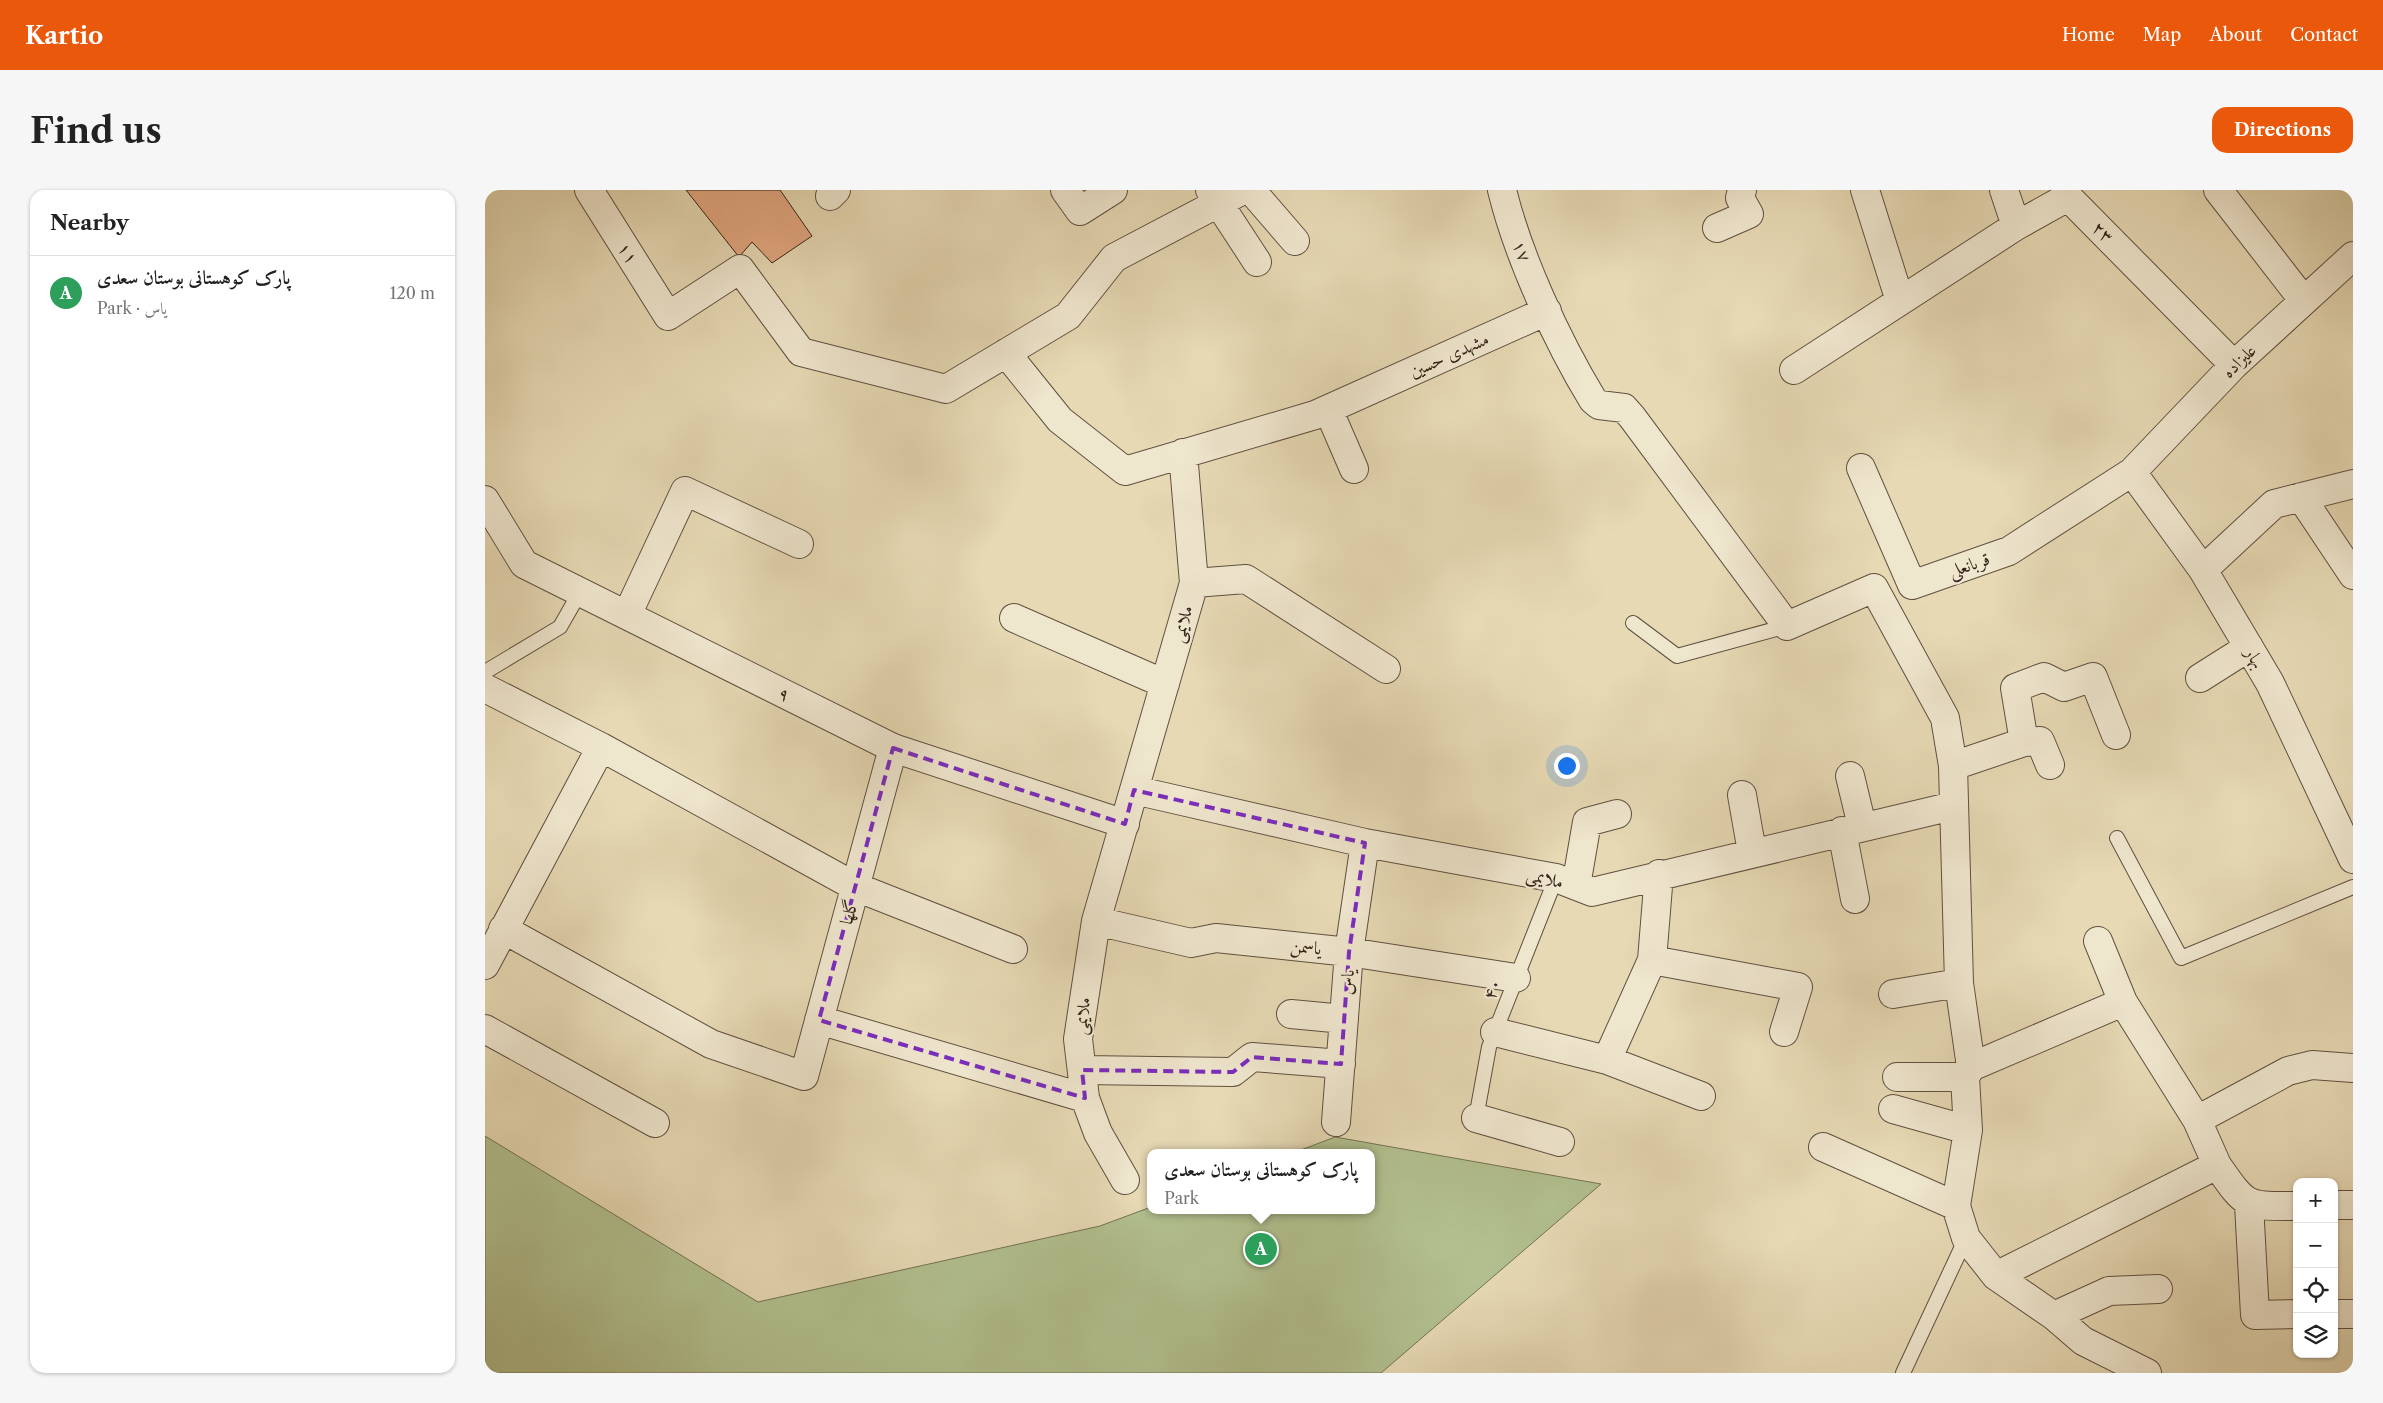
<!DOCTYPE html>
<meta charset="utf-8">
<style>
body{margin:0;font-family:"Libre Caslon Text",Amiri,serif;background:#f6f6f6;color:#222}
.controls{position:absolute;right:15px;bottom:15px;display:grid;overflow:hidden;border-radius:10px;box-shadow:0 1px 4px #0004}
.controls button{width:45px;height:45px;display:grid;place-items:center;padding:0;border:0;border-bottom:1px solid #e0e0e0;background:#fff;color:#222;font:25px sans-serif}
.you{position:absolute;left:1081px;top:575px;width:18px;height:18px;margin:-12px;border:4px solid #fff;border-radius:50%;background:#1a73e8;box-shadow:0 0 0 8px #1a73e833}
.badge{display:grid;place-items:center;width:32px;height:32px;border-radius:50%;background:#ea580c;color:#fff;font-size:16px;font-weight:700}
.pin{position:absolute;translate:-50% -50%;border:2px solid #fff;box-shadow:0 1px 5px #0006}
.popup{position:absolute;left:662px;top:959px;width:228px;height:65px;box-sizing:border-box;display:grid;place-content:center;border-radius:10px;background:#fff;filter:drop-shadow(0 1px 4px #0005);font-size:16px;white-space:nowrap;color:#767676}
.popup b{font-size:19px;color:#222}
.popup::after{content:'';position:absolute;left:50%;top:100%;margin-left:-10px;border:10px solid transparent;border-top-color:#fff}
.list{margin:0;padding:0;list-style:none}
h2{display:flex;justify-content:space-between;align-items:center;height:65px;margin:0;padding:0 20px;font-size:21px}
h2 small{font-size:16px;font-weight:400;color:#767676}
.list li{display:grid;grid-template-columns:32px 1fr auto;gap:15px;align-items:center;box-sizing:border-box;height:75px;padding:0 20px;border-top:1px solid #e0e0e0}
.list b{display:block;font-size:19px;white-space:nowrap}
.list p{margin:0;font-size:16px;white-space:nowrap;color:#767676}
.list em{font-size:16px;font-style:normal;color:#767676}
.icon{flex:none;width:28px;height:28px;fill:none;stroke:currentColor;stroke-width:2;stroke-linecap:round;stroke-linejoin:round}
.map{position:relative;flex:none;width:1868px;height:1183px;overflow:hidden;border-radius:15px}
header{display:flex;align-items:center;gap:30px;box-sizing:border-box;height:70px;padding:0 25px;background:#ea580c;color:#fff}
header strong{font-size:24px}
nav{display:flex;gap:28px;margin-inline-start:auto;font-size:18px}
.intro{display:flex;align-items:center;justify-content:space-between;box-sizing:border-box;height:120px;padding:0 30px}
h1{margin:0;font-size:35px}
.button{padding:12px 22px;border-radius:15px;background:#ea580c;color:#fff;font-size:18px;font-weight:700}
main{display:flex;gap:30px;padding:0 30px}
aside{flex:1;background:#fff;border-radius:15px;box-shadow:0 1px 4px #0004}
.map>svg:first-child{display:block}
.green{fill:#b2c08f;stroke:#737254}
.building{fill:#e2a781;stroke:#34231a}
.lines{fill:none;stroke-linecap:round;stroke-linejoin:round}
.service-casing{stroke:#605040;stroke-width:16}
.minor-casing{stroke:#605040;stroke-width:30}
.tertiary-casing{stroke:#605040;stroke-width:30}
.service{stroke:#efe6ce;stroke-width:14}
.minor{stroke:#efe6ce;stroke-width:28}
.tertiary{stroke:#efe6ce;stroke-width:28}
.marked{fill:none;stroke:#7b2cbf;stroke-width:4;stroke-dasharray:10 6;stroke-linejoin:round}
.labels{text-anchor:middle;stroke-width:4.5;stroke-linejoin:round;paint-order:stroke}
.street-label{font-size:18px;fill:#34231a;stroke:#efe6ce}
</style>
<header>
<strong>Kartio</strong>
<nav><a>Home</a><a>Map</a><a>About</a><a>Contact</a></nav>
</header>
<div class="intro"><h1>Find us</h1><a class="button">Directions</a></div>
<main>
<aside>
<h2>Nearby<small></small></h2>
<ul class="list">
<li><span class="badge" style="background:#2e9e5b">A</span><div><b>پارک کوهستانی بوستان سعدی</b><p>Park · یاس</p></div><em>120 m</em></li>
</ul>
</aside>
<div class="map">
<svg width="1868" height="1183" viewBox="0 0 1868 1183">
<rect width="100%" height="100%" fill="#e6d9b4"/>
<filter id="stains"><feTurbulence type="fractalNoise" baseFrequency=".004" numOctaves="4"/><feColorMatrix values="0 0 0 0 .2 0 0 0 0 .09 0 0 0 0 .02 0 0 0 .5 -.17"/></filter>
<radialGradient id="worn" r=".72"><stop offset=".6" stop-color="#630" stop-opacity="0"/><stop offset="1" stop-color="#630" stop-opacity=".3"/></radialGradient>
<!-- green -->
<path class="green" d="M0,946L273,1112L615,1036L666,1017V1020H886V963H808L850,947L1116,994L896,1183H0Z"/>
<!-- building -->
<path class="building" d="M201,0H295L327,46L287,73L267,52L254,67Z"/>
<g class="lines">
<!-- service casing -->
<g class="service-casing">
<path id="service" d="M1148,433L1192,466L1302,436
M0,482L75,437L95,402
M1632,648L1696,768L1868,697
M991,928L1004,857L1071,688
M1418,1183L1481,1048"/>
</g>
<!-- minor casing -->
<g class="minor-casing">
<path id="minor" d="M104,0L183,126L255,79L316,162L461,199L583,126L629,68L758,0
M580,0L595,21L628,0
M725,0L772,72
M766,0L810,51
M1017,0C1033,66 1072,151 1108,210L1114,215L1139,218L1147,227L1302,436L1389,398L1460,528L1468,576L1474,793L1486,877L1480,887L1483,940L1471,1016L1481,1048L1511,1086L1569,1126L1598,1151L1662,1183
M1380,0L1415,111
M1519,0L1531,36
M1733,0L1819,111
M345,6L351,0
M1232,38L1264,24L1255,8L1257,0
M521,163L575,230L640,281L830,225L1062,121
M1309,180L1531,36L1583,7L1749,175
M843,219L869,279
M1376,278L1427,395L1524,361L1647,282L1749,175L1868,66
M1647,282L1718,380L1785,493L1868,669
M1816,307L1868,385
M1718,380L1789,314L1868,294
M709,393L761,389L901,479
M142,425L200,301L314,354
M529,428L680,494
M1715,488L1764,457
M0,498L116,557L371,697L528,759
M1539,552L1555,551L1565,575
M1468,576L1539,552L1530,498L1559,487L1579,497L1608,487L1631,545
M1365,586L1377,636
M649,600L880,653L1071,688L1107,702L1468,616
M1257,605L1267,662
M1357,641L1370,709
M1091,696L1102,632L1132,624
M611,731L706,753L731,748L864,762L1031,788
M18,739L226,854L319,886L408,558
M1613,751L1638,812L1712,930L1732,975
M1167,770L1313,797L1299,842
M0,775L116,557
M1408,804L1474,793
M806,824L859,829
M334,830L600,908
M0,839L170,933
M1010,842L1122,870L1216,906
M1122,870L1167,770L1174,684
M1486,877L1638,812
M597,880L748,882L767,867L856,874
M1412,887H1480
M1408,919L1483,940
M991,928L1075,952
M1712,930L1803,881L1827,875L1868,878
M851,932L864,762L880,653
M1338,957L1471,1016
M640,990L613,943L600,908L593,849L611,731L709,393L698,263
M1764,1014L1770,1125L1812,1124
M1849,1015H1868
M1511,1086L1732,975C1762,1018 1760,1016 1812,1016
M1849,1124H1868
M1569,1126L1624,1101L1673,1099"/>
</g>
<!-- tertiary casing -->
<g class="tertiary-casing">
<path id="tertiary" d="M0,310L39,374L408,558L640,634"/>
</g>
<!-- service -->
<use href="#service" class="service"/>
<!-- minor -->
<use href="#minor" class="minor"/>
<!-- tertiary -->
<use href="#tertiary" class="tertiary"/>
</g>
<!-- marked area -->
<path class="marked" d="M408,558L640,634L649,600L880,653L864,762L856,874L767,867L748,882L597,880L600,908L334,830Z"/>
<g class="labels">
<!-- street labels -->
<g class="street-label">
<text transform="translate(1618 42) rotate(45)" y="6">۲۳</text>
<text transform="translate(1037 61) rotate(68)" y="6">۱۷</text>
<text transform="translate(143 63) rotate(58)" y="6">۱۱</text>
<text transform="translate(964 165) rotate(-24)" y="6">مشهدی حسین</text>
<text transform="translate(1754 171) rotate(-44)" y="6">علیزاده</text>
<text transform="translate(1484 375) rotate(-19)" y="6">قربانعلی</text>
<text transform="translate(697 434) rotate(-74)" y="6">ملایمی</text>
<text transform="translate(1770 468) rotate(60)" y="6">بهار</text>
<text transform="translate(299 504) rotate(26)" y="6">۹</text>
<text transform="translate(1060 688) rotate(14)" y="6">ملایمی</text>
<text transform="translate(364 722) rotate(-75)" y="6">گلها</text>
<text transform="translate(821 757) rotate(6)" y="6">یاسمن</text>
<text transform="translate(862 792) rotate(-85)" y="6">یاس</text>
<text transform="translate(1007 799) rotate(-69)" y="6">۴۰</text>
<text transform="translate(597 826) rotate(-83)" y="6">ملایمی</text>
</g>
</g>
<rect width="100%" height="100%" filter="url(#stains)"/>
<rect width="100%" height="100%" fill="url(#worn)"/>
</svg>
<div class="controls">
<button>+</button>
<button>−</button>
<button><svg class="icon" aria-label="locate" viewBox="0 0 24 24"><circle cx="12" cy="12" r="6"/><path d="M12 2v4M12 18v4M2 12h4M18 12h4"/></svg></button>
<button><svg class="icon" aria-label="layers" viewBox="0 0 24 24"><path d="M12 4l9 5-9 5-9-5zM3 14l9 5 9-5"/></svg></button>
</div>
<div class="you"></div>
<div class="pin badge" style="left:776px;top:1059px;background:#2e9e5b">A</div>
<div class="popup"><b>پارک کوهستانی بوستان سعدی</b>Park</div>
</div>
</main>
